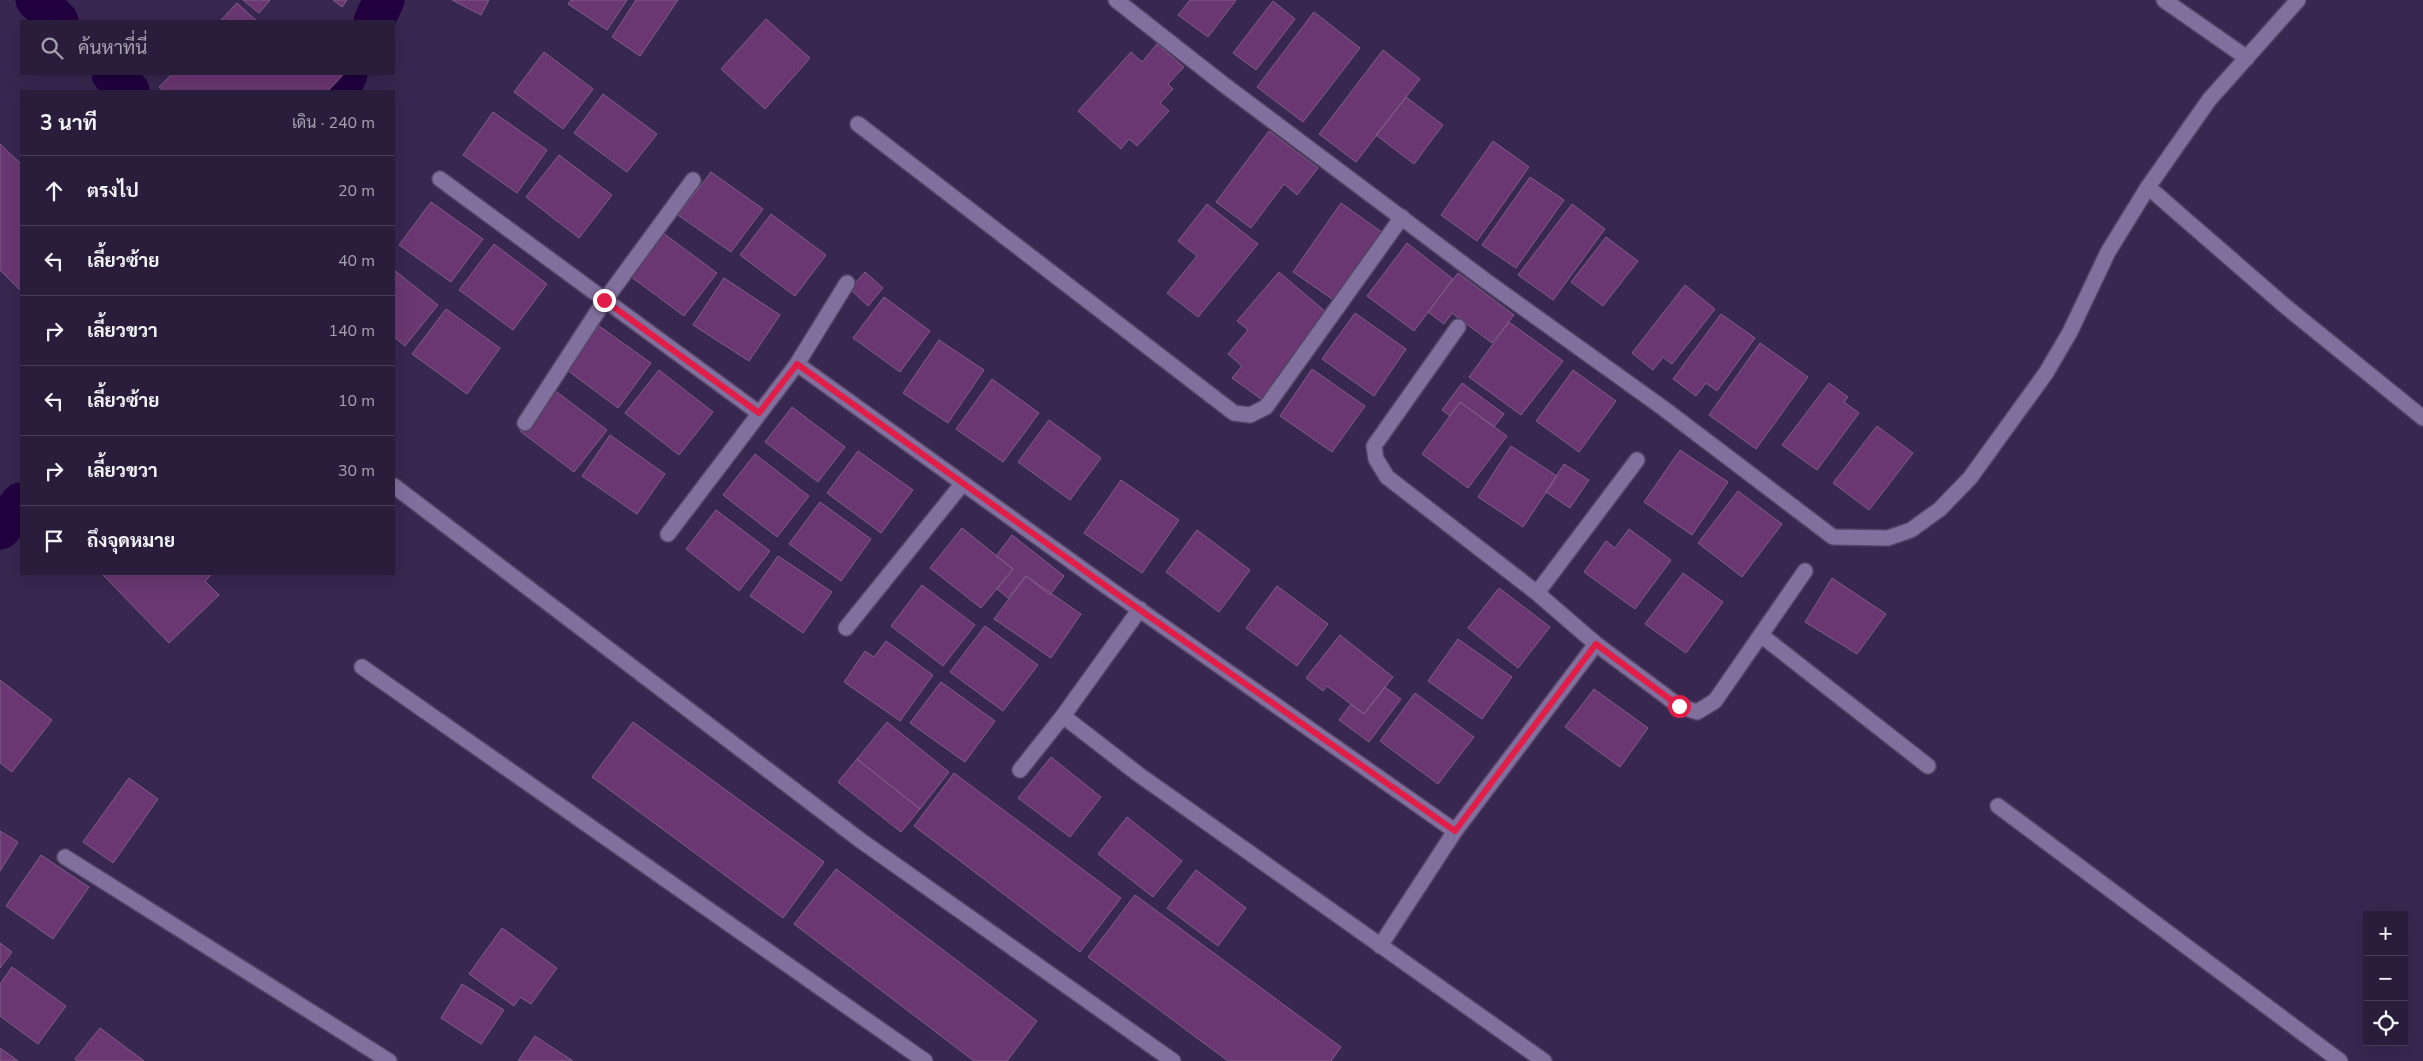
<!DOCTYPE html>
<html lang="th">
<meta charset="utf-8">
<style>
body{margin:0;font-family:"Nunito Sans",Sarabun,sans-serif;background:#322643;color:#f1f3f6}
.controls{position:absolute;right:15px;bottom:15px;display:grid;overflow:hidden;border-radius:0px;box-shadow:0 5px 20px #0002}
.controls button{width:45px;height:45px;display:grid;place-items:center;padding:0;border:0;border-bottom:1px solid #463b56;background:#2a1d3c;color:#f1f3f6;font:25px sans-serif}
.stop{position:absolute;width:15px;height:15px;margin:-11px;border:4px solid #e11d48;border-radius:50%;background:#fff}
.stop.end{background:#e11d48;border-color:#fff;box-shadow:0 1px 5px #0008}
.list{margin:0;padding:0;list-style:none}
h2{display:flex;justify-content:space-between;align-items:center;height:65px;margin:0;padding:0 20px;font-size:21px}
h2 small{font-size:16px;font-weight:400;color:#a5a2af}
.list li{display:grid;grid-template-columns:32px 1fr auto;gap:15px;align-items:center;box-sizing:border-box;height:70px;padding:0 20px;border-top:1px solid #463b56}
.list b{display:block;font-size:19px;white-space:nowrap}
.list em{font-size:16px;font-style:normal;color:#a5a2af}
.icon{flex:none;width:28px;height:28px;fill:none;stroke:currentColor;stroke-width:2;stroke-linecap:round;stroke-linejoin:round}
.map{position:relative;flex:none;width:2423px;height:1061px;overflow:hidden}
.search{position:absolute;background:#2a1d3c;box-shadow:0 5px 20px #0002;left:20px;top:20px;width:375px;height:55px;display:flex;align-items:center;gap:12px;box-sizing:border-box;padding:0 18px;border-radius:0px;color:#a5a2af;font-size:19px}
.panel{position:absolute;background:#2a1d3c;box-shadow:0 5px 20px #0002;left:20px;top:90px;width:375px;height:485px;border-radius:0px}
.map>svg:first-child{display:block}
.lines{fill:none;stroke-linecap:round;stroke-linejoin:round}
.canal{stroke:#220040;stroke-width:41}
.building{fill:#6a3772;stroke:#805e86}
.service-casing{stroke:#524365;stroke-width:18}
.minor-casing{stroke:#524365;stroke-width:18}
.service{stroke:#816f9e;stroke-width:15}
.minor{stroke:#816f9e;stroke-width:15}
.route{stroke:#e11d48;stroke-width:6}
</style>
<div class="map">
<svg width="2423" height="1061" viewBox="0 0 2423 1061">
<rect width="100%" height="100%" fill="#382750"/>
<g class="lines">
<!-- canal -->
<path class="canal" d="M36,0L58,21
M374,21L384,0
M112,74L129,91
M339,91L347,74
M0,529L21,503"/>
</g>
<!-- building -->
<path class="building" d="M243,0H270L259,13Z
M333,0H347L342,7Z
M452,0H489L481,15Z
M571,0H627L607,30L568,4Z
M636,0H678L640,56L612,37Z
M1190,0H1236L1208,37L1178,15Z
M1273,1L1295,19L1256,70L1233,53Z
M237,3L257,21H220Z
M1314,12L1360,48L1303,122L1257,87Z
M766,19L810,58L765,109L721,69Z
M1157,44L1184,67L1168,84L1173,89L1160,103L1169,111L1137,146L1129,139L1121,149L1078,111L1131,52L1142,62Z
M1383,50L1420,79L1356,162L1319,134Z
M544,52L593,89L563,129L514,92Z
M172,74H344L328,91H164L159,87Z
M603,94L657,134L627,172L574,133Z
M1406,97L1443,125L1414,164L1376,135Z
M493,112L547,150L517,193L463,155Z
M1269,131L1318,168L1297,195L1284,184L1251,228L1216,202Z
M1493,141L1529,167L1477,241L1441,215Z
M0,144L21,164V291L0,270Z
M559,155L612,195L579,238L526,197Z
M711,172L763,209L731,252L678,215Z
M1530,177L1564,200L1516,268L1482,245Z
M431,202L483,239L451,282L399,245Z
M1341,203L1383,233L1335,301L1293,272Z
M1207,204L1258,244L1198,317L1167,293L1197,256L1178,241Z
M1572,204L1605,229L1553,300L1518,275Z
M771,214L826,255L795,296L740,255Z
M663,233L717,273L684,316L630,276Z
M1606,237L1638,261L1603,306L1571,282Z
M1407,243L1453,279L1414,331L1367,296Z
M494,244L547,284L513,330L459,290Z
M394,270L438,305L405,346L394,337Z
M865,272L883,288L868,306L850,289Z
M1279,272L1327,313L1261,399L1232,378L1242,366L1228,354L1248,330L1237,321Z
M1458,273L1514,315L1492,343L1452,313L1444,324L1428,312Z
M724,278L780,315L749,361L693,325Z
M1685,285L1715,309L1672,364L1663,357L1653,370L1632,353Z
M884,297L930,331L900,372L853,338Z
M446,309L500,348L467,394L412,354Z
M1355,313L1406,349L1374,396L1322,359Z
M1721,314L1755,338L1717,391L1706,383L1696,396L1673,379Z
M1509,322L1563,361L1521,415L1469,377Z
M599,326L651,363L618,408L567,370Z
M939,340L984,370L948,423L903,393Z
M1760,343L1808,377L1756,449L1709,415Z
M1312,369L1365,406L1332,452L1280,416Z
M659,370L713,412L679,455L625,413Z
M1573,370L1616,401L1579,452L1536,421Z
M992,379L1039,413L1003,462L956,429Z
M1462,383L1504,414L1494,427L1460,402L1450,416L1442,410Z
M1829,383L1848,397L1844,402L1859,413L1817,470L1782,445Z
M553,389L607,430L574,472L520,431Z
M1460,402L1507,436L1468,488L1422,454Z
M792,407L845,447L818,482L765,442Z
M1049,420L1101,458L1070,500L1018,462Z
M1877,426L1913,453L1869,510L1833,483Z
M610,435L665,474L637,514L582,476Z
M1511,446L1557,476L1523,527L1478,497Z
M1680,450L1728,482L1692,535L1644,502Z
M858,451L913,490L881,533L827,493Z
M755,454L809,496L777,537L723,495Z
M1564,464L1589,480L1570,508L1546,492Z
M1121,480L1179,520L1142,573L1084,533Z
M1738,491L1782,524L1742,577L1698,543Z
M820,502L871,539L841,581L789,544Z
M716,510L770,551L739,591L686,549Z
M962,528L1013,569L981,608L930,568Z
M1629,529L1671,560L1635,609L1584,572L1606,541L1615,548Z
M1197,530L1250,570L1219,612L1166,572Z
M1012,535L1064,576L1050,595L1026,576L1008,598L997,589L1013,569L996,556Z
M778,556L832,592L803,633L750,596Z
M1683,573L1723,602L1686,653L1645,624Z
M104,574H212L205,581L219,595L169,643L103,575Z
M1026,576L1081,614L1051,658L994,619Z
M1832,578L1886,614L1857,654L1805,622Z
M922,585L975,625L943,666L891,626Z
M1277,586L1328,624L1297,666L1246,628Z
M1499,588L1550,627L1518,668L1468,628Z
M985,626L1038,665L1003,711L950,672Z
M1340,635L1393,677L1364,714L1327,686L1323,691L1306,678Z
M1458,639L1512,677L1482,719L1428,681Z
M886,641L933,675L900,721L844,682L865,651L874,657Z
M0,680L52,720L12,772L0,763Z
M941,682L995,721L965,762L910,723Z
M1385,687L1401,699L1369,742L1339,720L1351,704L1364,714Z
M1594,689L1648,728L1620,767L1565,727Z
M1415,693L1474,737L1438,784L1380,741Z
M633,722L824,862L783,918L592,777Z
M887,722L949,772L920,809L857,759Z
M1051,757L1101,797L1070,837L1018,798Z
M857,759L920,809L901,832L838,782Z
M954,773L1121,898L1080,952L914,826Z
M129,778L158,799L113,863L83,842Z
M1127,817L1182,861L1153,897L1098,854Z
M0,831L18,842L0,871Z
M41,855L89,887L53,939L6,906Z
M836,869L1037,1021L1007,1061H974L794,924Z
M1196,870L1246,908L1218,946L1167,908Z
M1135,895L1341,1047L1331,1061H1228L1088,957Z
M502,928L557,968L531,1004L520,997L514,1006L469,974Z
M0,943L12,952L0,968Z
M12,967L66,1006L38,1044L0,1016V984Z
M462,984L504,1010L481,1044L441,1018Z
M100,1028L144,1061H78L75,1059Z
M535,1036L573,1061H518Z
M0,1048L18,1061H0Z"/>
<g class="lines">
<!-- service casing -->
<g class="service-casing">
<path id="service" d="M2148,187L2285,306L2423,418"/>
</g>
<!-- minor casing -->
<g class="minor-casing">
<path id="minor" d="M1116,0L1223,84L1486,281L1663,408L1833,537L1888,538L1911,530L1940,509L1970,478L2046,373L2070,332L2108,252L2148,187L2209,100L2298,0
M2164,0L2247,58
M858,124L1234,413L1250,415L1266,407L1402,217
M440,179L759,413
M1458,327L1374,446L1376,459L1387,477L1537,593L1596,644L1679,706L1697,712L1715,701L1805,571
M797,364L1110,589L1455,831
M525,423L605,300L693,180
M394,486L860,840L1173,1061
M668,534L797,364L847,283
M1537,593L1637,460
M1140,609L1063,716L1138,774L1544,1061
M846,628L963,483
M1762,636L1928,766
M362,667L925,1061
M1020,770L1063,716
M1998,806L2340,1061
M65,857L389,1061
M1380,946L1455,831L1596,644"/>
</g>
<!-- service -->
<use href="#service" class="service"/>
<!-- minor -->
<use href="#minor" class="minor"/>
</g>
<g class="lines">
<!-- route -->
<path class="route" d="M604,300L759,413L797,364L1110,589L1455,831L1596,644L1679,706"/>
</g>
</svg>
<div class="controls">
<button>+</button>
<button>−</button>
<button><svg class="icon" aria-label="locate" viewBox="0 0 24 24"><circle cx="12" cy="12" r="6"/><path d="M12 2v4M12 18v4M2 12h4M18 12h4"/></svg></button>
</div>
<div class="stop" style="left:1679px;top:706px"></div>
<div class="stop end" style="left:604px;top:300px"></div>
<div class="search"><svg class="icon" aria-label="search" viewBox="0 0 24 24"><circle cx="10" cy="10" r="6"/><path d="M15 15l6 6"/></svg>ค้นหาที่นี่</div>
<section class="panel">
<h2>3 นาที<small>เดิน · 240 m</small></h2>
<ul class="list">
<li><svg class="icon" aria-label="ahead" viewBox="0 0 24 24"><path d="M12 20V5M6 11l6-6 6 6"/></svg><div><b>ตรงไป</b></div><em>20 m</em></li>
<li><svg class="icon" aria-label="left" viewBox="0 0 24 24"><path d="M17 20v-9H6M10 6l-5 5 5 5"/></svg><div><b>เลี้ยวซ้าย</b></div><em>40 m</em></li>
<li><svg class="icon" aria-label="right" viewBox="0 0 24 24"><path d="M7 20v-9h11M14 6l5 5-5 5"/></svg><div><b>เลี้ยวขวา</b></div><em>140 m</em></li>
<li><svg class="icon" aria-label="left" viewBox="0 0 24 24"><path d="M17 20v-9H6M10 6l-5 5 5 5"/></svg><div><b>เลี้ยวซ้าย</b></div><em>10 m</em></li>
<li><svg class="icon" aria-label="right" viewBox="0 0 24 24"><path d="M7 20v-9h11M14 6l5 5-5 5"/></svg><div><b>เลี้ยวขวา</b></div><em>30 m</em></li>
<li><svg class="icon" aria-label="arrive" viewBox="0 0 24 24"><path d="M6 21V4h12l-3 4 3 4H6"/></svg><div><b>ถึงจุดหมาย</b></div></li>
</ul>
</section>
</div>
